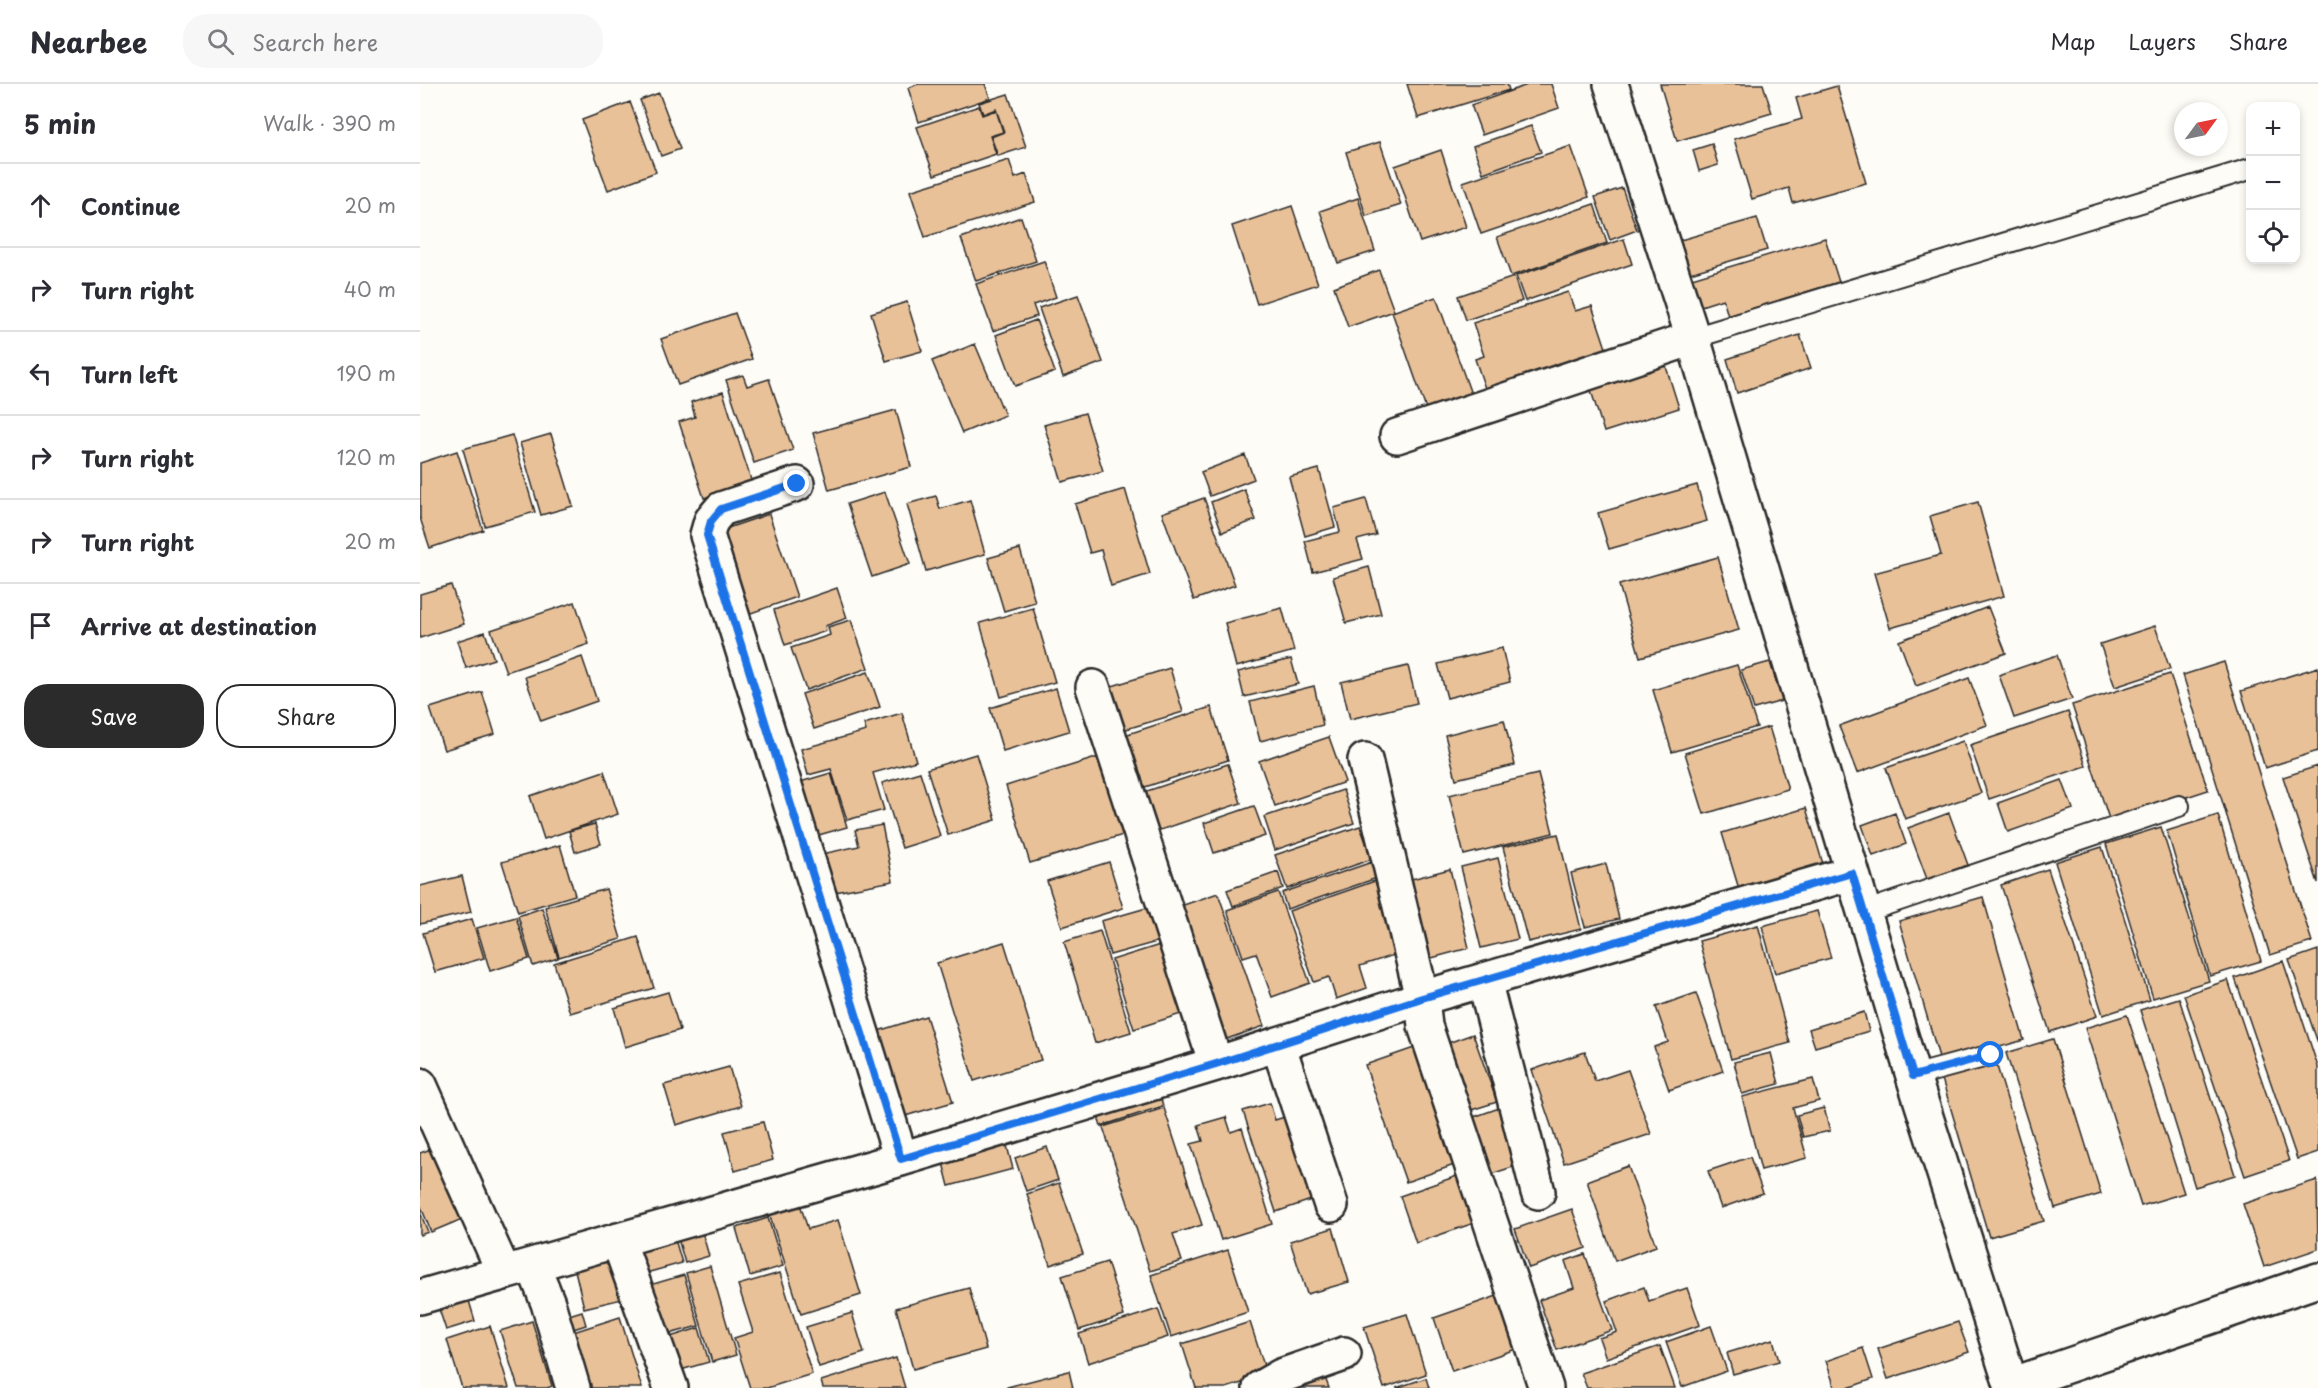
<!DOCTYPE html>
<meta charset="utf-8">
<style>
body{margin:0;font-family:"Playpen Sans",sans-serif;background:#f7f7f7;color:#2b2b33}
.controls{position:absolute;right:18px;top:18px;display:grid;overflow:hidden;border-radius:12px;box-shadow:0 3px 9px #0003}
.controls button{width:54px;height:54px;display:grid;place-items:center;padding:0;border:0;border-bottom:2px solid #e1e1e2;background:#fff;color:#2b2b33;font:30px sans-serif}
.compass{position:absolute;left:1754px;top:18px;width:54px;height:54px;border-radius:50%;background:#fff;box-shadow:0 3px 9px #0003;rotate:57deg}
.stop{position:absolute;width:18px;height:18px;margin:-14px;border:4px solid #1a73e8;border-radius:50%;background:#fff}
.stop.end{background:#1a73e8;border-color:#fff;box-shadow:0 2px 6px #0008}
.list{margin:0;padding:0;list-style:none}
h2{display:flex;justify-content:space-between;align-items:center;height:78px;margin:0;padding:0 24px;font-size:26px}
h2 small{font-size:20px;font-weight:400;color:#7c7c81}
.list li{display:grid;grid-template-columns:39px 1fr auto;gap:18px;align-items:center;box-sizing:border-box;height:84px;padding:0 24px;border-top:2px solid #e1e1e2}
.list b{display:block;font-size:22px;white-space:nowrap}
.list em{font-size:20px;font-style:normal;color:#7c7c81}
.actions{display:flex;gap:12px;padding:18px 24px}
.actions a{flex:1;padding:14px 0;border:2px solid #2b2b2b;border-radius:24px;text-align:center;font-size:21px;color:#2b2b2b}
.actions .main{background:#2b2b2b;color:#fff}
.icon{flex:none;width:33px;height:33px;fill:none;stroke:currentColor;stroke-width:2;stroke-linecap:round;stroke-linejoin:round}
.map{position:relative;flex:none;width:1898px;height:1304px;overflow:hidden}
header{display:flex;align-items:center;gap:36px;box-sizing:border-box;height:84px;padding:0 30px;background:#fff;border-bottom:2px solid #e1e1e2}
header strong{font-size:28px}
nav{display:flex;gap:33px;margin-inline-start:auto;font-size:21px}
.search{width:420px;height:54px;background:#f7f7f7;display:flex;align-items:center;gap:15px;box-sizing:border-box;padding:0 21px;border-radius:24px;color:#7c7c81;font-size:22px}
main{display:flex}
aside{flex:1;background:#fff}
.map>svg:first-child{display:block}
.building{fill:#e9c199;stroke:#2b2b2b;stroke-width:1.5}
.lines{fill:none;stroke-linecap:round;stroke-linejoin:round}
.lane-casing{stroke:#2b2b2b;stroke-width:24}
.street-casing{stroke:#2b2b2b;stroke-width:38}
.lane{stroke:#fdfcf7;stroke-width:20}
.street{stroke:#fdfcf7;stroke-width:33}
.route{stroke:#1a73e8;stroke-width:8}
</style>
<header>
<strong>Nearbee</strong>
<div class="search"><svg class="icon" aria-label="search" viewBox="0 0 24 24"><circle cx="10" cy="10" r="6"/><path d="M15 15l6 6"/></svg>Search here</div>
<nav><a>Map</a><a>Layers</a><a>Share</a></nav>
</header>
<main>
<aside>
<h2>5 min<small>Walk · 390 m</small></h2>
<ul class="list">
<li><svg class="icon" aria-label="ahead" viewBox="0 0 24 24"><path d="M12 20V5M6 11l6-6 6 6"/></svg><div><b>Continue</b></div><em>20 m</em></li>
<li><svg class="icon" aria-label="right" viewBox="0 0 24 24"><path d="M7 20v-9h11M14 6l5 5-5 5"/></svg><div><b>Turn right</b></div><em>40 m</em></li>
<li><svg class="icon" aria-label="left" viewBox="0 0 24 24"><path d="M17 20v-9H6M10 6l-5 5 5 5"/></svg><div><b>Turn left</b></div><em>190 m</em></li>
<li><svg class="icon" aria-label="right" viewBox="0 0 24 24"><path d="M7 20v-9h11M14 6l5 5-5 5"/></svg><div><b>Turn right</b></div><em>120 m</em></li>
<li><svg class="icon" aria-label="right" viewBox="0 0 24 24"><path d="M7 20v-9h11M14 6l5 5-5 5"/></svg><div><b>Turn right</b></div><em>20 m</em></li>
<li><svg class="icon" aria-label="arrive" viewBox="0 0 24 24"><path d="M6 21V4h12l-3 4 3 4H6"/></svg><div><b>Arrive at destination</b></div></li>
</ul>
<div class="actions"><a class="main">Save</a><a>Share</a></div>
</aside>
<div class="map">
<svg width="1898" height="1304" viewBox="0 0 1898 1304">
<rect width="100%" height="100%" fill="#fdfcf7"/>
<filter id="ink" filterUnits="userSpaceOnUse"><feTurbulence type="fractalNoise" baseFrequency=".0167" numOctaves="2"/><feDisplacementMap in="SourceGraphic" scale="12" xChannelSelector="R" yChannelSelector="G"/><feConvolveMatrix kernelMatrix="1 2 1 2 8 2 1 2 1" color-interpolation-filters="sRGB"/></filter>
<g filter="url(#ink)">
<!-- building -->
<path class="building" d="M498,0H565L570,14L499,38L488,4Z
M987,0H1087L1089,6L998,34Z
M1110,0H1131L1139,24L1062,51L1051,21Z
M1240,0H1343L1352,29L1257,57Z
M1417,2L1446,99L1373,119L1369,104L1332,115L1314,55L1382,35L1376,14Z
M239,9L260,65L241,72L220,16Z
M588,10L606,63L578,72L571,53L584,48L576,25L563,30L559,19Z
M210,18L236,88L188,106L162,36Z
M559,22L562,31L576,26L583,48L570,52L576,70L514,91L497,43Z
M1111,42L1121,68L1063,89L1053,62Z
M960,58L981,121L946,132L926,68Z
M1292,60L1298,81L1279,87L1273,66Z
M1151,62L1169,113L1061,150L1043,98Z
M1021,66L1046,143L1000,158L975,82Z
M589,76L595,94L606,90L615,118L505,153L490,107Z
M1202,104L1217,146L1190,156L1175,113Z
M938,114L955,167L918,179L900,127Z
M1174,120L1187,159L1091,192L1077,153Z
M872,122L898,200L837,220L812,142Z
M601,133L616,177L556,197L541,154Z
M1337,134L1347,166L1267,190L1257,157Z
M1405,154L1419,198L1308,232L1303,215L1281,222L1272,194Z
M1204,155L1212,180L1105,217L1096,192Z
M624,177L636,213L613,221L617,232L573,247L556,200Z
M959,186L974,227L928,243L914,203Z
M1094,193L1102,217L1046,236L1038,212Z
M1148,208L1155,227L1172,222L1187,267L1069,316L1055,275L1064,272L1053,239Z
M658,211L683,278L643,293L619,224Z
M1016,213L1051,310L1006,325L972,228Z
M487,218L502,267L466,277L451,229Z
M315,229L332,275L258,301L241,255Z
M616,236L635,288L595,302L576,251Z
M1380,251L1391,284L1317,309L1307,275Z
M555,260L585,331L542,349L512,277Z
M1243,273L1259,324L1184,348L1168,297Z
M323,291L327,302L349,295L373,366L334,379L306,296Z
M303,308L332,399L284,414L259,338L275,333L271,318Z
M476,326L491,383L409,406L393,349Z
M665,329L683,387L642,398L624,341Z
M131,350L153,422L121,431L100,359Z
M92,351L115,428L65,442L43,365Z
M37,367L63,446L10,464L0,434V379Z
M825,371L834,395L790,412L781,388Z
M899,385L915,443L885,452L869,393Z
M1277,401L1287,437L1189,465L1178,429Z
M705,405L730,490L691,502L681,466L670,469L655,420Z
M824,405L836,436L802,448L791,418Z
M465,408L490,480L452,493L427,420Z
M516,412L520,425L550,416L565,470L506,487L487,420Z
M784,414L815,501L774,516L742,429Z
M946,415L956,451L937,456L943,475L893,488L885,457L920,448L914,424Z
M1558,418L1584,512L1470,544L1454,489L1521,471L1510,432Z
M349,430L377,513L328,530L299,447Z
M600,465L615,518L584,527L568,474Z
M1298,473L1319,546L1220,573L1199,501Z
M949,483L961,530L926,539L913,493Z
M31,501L44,540L0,554V510Z
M417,504L427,534L405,542L406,547L365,561L354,526Z
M155,518L169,560L86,588L71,546Z
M1568,523L1586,569L1496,602L1479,557Z
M613,524L635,598L581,613L560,539Z
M862,524L874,567L816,583L805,539Z
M431,536L448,584L386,606L371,564L410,551L408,543Z
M1735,542L1750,585L1695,603L1680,560Z
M65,548L74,575L46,584L37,557Z
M1082,564L1090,598L1027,614L1018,580Z
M1637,571L1652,615L1594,634L1579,591Z
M162,573L177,617L121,637L105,593Z
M871,575L878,600L824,613L818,588Z
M1350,578L1362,617L1334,625L1321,586Z
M1804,578L1892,858L1850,871L1763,591Z
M1317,581L1337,643L1252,668L1233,606Z
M988,582L997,619L930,635L921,598Z
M1898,583V667L1845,684L1821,607Z
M750,584L763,628L703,646L689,603Z
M448,588L460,623L394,645L382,610Z
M1750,590L1788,706L1690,738L1652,621Z
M1549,594L1567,641L1437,689L1419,642Z
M894,602L903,641L840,657L830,618Z
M636,604L649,647L583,667L570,624Z
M62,608L75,650L24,666L10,624Z
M791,623L808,676L722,704L705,651Z
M1648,628L1666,682L1569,715L1550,661Z
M482,629L496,677L453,689L464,726L427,736L411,685L388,691L381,665L446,647L444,640Z
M1084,636L1095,681L1036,695L1025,651Z
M1349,643L1368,705L1284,730L1265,669Z
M909,653L925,698L855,722L839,677Z
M1543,657L1561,709L1485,735L1466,684Z
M556,670L576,736L528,751L507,685Z
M679,673L703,751L610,779L586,702Z
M808,680L821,719L737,747L724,708Z
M1898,682V799L1863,693Z
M184,687L198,730L124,755L110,712Z
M500,688L520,752L482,764L462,699Z
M411,689L427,743L395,752L380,698Z
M1118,690L1133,749L1044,771L1029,711Z
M1642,696L1653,725L1588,748L1578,719Z
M923,706L934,739L855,766L844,733Z
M834,722L845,752L794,769L784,739Z
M1386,724L1403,780L1319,805L1302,749Z
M1475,729L1486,760L1453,772L1442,741Z
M1529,729L1548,781L1507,795L1488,744Z
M1798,731L1841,877L1790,892L1747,747Z
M175,740L181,760L155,768L149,747Z
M462,741L473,797L410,809L402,770L439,762L435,746Z
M940,742L952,775L867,805L855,771Z
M1741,743L1789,897L1733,914L1686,760Z
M1138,750L1161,845L1108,858L1083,763Z
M140,761L155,811L98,828L82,778Z
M1682,763L1730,916L1683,931L1635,778Z
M1078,774L1098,855L1061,864L1041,783Z
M689,778L703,824L642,843L627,797Z
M952,778L957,794L867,825L862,809Z
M1186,780L1199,835L1165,843L1151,789Z
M1030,785L1049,864L1004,876L984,797Z
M1628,785L1677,932L1630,948L1581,801Z
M858,788L863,804L813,822L807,806Z
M42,792L51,828L0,840V802Z
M955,797L980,869L940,882L947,904L916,915L909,893L894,898L869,827Z
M186,805L201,855L139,873L125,823Z
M858,808L890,899L852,913L836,869L823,873L807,826Z
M798,809L844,942L801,957L755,824Z
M1563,813L1604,956L1521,980L1479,837Z
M730,823L740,857L690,871L681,837Z
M122,824L138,874L113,882L98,832Z
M1397,827L1411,874L1355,889L1342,842Z
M96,833L109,875L70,887L57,844Z
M52,835L64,874L15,888L3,849Z
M1338,841L1370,959L1311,975L1279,857Z
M680,847L711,948L675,959L644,858Z
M218,853L234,904L150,929L134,879Z
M584,858L621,976L554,997L517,879Z
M743,860L764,929L714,945L692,876Z
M1898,866V959L1869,876Z
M1863,877L1898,983V1068L1877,1075L1815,894Z
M1808,896L1869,1077L1825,1092L1764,911Z
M248,908L260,946L205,963L194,924Z
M1276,909L1303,987L1249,1006L1234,963L1248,958L1236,923Z
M1759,914L1815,1091L1775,1103L1720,926Z
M1444,928L1449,947L1395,963L1389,945Z
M1707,931L1764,1109L1721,1122L1665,944Z
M506,932L533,1018L485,1032L458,947Z
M1053,950L1077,1018L1048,1027L1025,960Z
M1633,955L1681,1110L1635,1124L1586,969Z
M997,963L1037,1080L986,1098L945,981Z
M1165,968L1175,997L1208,986L1231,1050L1144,1079L1112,986Z
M1351,969L1359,1000L1322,1010L1314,978Z
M1576,979L1624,1137L1569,1153L1522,995Z
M309,983L321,1022L256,1041L244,1001Z
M1393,995L1399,1017L1373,1024L1387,1074L1341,1086L1322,1013Z
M738,1004L743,1022L681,1042L675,1024Z
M850,1019L855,1036L871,1031L897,1114L856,1128L823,1027Z
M1082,1023L1102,1080L1068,1091L1048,1035Z
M744,1024L782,1141L753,1150L762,1177L730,1187L683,1043Z
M1404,1024L1410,1047L1383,1053L1377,1031Z
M806,1033L811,1048L822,1044L852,1140L801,1156L771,1060L783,1057L778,1041Z
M343,1038L353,1076L315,1087L304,1048Z
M586,1058L593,1085L529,1102L522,1075Z
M19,1062L47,1133L11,1148L0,1120V1069Z
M627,1063L638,1096L606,1107L595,1074Z
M1330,1073L1343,1109L1301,1124L1288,1087Z
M1208,1082L1236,1162L1195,1177L1167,1097Z
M1037,1092L1054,1139L996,1159L980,1112Z
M1897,1096L1898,1165L1844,1183L1823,1120Z
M639,1099L663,1170L630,1181L607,1110Z
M379,1117L388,1145L418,1136L441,1211L381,1230L348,1126Z
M1152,1125L1166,1164L1109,1184L1095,1145Z
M0,1128L8,1148L0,1151Z
M348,1134L363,1182L330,1192L316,1144Z
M281,1144L289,1172L265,1179L257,1151Z
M913,1144L929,1198L887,1210L870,1157Z
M254,1152L262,1179L226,1189L218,1162Z
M808,1166L828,1228L751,1253L731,1191Z
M1165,1170L1192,1246L1137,1266L1119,1216L1154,1204L1145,1177Z
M193,1173L202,1215L164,1224L154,1182Z
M687,1178L704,1232L659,1246L642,1192Z
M290,1182L316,1271L292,1278L266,1189Z
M360,1189L392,1290L347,1304H330L314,1254L333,1248L318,1201Z
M264,1191L279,1242L245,1251L230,1201Z
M1224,1203L1229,1217L1267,1204L1280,1241L1186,1274L1179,1254L1197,1248L1186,1217Z
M549,1204L566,1265L493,1285L476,1224Z
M47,1210L55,1237L26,1246L17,1219Z
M1077,1212L1096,1265L1032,1287L1014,1234Z
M738,1225L748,1253L668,1279L659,1250Z
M162,1227L166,1241L141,1249L136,1235Z
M432,1229L444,1269L399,1283L386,1243Z
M987,1230L1006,1290L964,1304L944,1243Z
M200,1233L222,1304H157L141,1252Z
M112,1237L132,1302L127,1304H98L80,1247Z
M830,1238L847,1291L806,1304H776L762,1260Z
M1538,1238L1549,1268L1468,1295L1458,1265Z
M70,1242L89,1304H42L27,1256Z
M1291,1242L1307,1287L1262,1303L1246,1258Z
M279,1244L289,1278L257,1287L247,1254Z
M1353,1255L1359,1277L1313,1290L1307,1269Z
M1240,1262L1255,1304H1167L1161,1289Z
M1443,1264L1453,1295L1428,1304H1415L1406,1277Z
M476,1274L485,1304H403L401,1297Z
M649,1287L653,1304H587V1303Z
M904,1291L909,1304H865Z
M1006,1294L1009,1304H976Z"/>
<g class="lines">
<!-- lane casing -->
<g class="lane-casing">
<path id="lane" d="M1273,254L1830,85
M1444,828L1759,722
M1493,992L1571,971"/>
</g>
<!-- street casing -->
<g class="street-casing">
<path id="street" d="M1191,0L1273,254L1493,992L1592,1304
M977,352L1273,254
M377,400L301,425L291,437L287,451L481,1075
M673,603L796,980
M945,676L1002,914L1005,942L1126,1304
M1064,896L1118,1108
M858,960L911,1121
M0,1001L84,1189
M198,1156L251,1304
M113,1181L128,1219L153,1304
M0,1213L481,1075L796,980L1002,914L1432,789
M1591,1301L1898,1196
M840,1304L861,1292L924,1270"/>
</g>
<!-- lane -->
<use href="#lane" class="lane"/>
<!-- street -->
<use href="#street" class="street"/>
</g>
</g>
<g class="lines" filter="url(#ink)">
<!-- route -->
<path class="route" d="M377,400L301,425L291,437L287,451L481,1075L796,980L1002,914L1432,789L1493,992L1571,971"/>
</g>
</svg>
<div class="controls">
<button>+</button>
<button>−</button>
<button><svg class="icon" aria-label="locate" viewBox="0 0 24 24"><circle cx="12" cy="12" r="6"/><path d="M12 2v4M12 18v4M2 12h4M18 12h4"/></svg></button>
</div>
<svg class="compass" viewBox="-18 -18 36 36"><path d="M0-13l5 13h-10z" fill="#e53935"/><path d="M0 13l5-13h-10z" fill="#7c7c81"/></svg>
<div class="stop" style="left:1571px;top:971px"></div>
<div class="stop end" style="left:377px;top:400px"></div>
</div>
</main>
